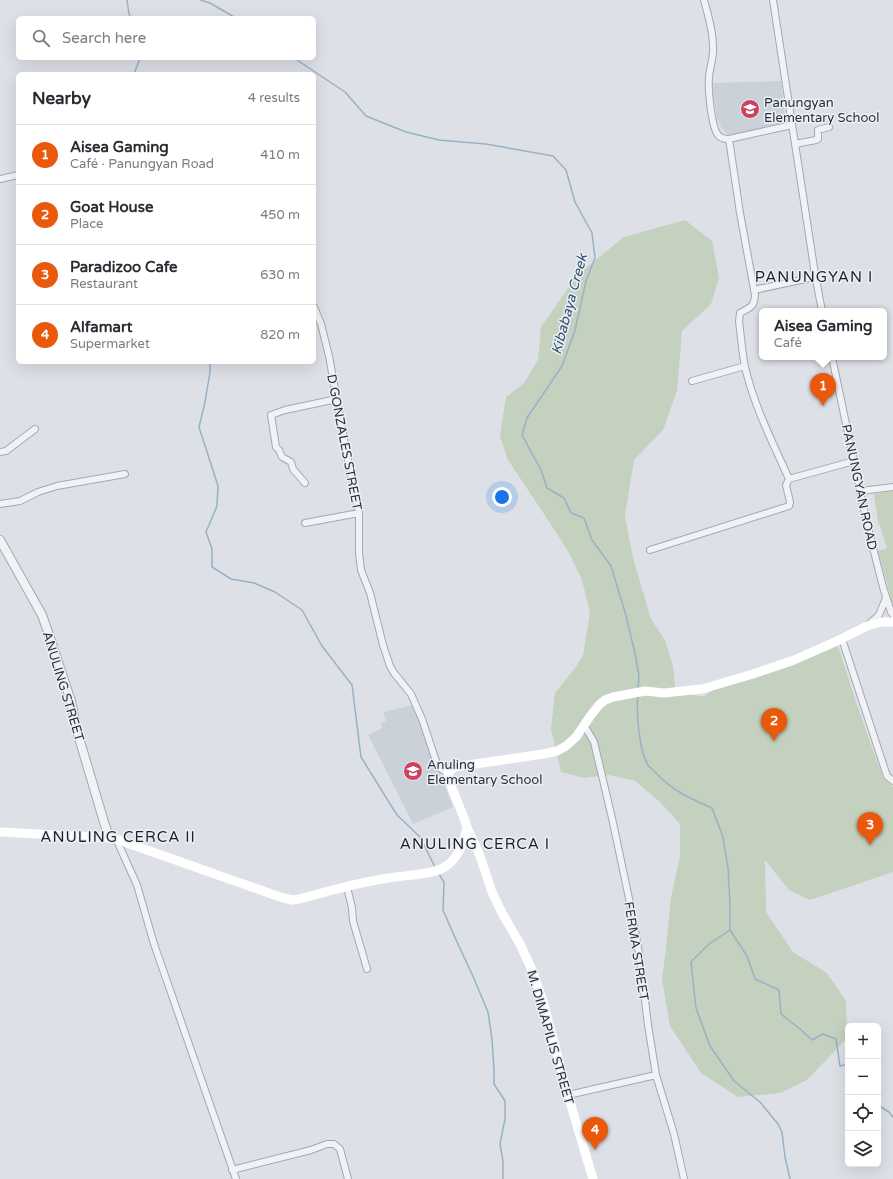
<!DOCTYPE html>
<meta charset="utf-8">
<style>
body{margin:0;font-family:"Varela Round",sans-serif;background:#f2f2f3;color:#2b2b33}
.controls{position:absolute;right:12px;bottom:12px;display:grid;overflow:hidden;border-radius:6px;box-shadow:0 4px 16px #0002}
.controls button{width:36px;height:36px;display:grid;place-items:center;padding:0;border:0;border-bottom:1px solid #e1e1e2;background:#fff;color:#2b2b33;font:20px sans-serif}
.you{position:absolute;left:502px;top:497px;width:14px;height:14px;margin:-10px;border:3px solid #fff;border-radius:50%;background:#1a73e8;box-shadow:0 0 0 6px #1a73e833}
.badge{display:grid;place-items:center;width:26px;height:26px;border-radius:50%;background:#ea580c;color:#fff;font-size:13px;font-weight:700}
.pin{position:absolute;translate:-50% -33px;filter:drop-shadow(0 1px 2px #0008)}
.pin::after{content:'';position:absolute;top:21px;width:14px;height:12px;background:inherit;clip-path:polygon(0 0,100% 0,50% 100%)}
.popup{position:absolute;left:759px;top:308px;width:128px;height:52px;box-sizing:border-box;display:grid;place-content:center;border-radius:6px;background:#fff;filter:drop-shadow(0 1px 3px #0005);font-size:13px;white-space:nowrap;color:#7c7c81}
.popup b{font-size:15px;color:#2b2b33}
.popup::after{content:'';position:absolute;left:50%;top:100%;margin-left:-8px;border:8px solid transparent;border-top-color:#fff}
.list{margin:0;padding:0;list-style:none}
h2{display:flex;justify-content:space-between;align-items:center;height:52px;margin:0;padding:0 16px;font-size:17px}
h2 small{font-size:13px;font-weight:400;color:#7c7c81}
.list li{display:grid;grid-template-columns:26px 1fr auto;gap:12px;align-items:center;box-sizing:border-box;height:60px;padding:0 16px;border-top:1px solid #e1e1e2}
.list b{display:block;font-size:15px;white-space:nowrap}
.list p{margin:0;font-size:13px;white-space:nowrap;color:#7c7c81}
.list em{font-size:13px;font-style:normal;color:#7c7c81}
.icon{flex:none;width:22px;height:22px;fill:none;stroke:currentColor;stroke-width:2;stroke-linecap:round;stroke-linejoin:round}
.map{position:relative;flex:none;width:893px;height:1179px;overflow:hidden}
.search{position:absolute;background:#fff;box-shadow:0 4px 16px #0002;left:16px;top:16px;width:300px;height:44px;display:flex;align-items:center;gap:10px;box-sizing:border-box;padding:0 14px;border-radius:6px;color:#7c7c81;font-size:15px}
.panel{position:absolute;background:#fff;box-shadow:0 4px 16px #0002;left:16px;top:72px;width:300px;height:292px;border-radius:6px}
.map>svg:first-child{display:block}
.built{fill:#cbd1d9}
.green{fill:#c4d1be}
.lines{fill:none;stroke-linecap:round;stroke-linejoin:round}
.stream{stroke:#98b1c7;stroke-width:1.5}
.minor-casing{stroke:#a3a8b1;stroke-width:8}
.tertiary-casing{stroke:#a3a8b1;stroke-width:10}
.minor{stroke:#f0f2f5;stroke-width:6}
.tertiary{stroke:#f0f2f5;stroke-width:8}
.secondary{stroke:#fff;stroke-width:9}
.labels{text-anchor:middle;stroke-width:3;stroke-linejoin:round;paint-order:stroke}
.poi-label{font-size:13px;fill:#27303d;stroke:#ecf0f5;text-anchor:start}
.street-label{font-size:13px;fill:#27303d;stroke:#ecf0f5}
.water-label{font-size:14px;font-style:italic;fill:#315171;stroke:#ecf0f5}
.quarter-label{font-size:15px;letter-spacing:1px;fill:#19212e;stroke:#ecf0f5}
</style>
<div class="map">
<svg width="893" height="1179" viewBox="0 0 893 1179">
<rect width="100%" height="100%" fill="#dde1e7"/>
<!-- built -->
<path class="built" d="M781,81L786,125L728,135L722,129L717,119L714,99L713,83Z
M413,705L453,807L413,824L368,735L383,728L380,723L386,721L383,712Z"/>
<!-- green -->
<path class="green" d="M685,220L712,241L719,278L711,304L682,331L677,391L663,430L634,460L625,516L633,558L651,619L665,640L673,666L676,695C679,695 683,694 686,694C696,694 703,701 712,690L791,666L838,646L857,705L883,778L893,787V872L810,900L789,890L765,860L766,912L793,952L827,973L846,1001L847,1038L807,1080L780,1093L738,1097L701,1073L670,1026L662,979L666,948L671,897L680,857V824L660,802L635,781L609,775L584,778L561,772L551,729L555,693L575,668L583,656L590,613L582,580L568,551L544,514L508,460L500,436L506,397L524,383L538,360L541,327L578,274L624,237Z
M893,491V605L878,551L887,548L878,521L874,494Z"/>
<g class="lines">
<!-- stream -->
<path class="stream" d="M127,0L129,14L131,18
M200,0L210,3L236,18
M294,58L345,92L366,116L406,132L439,140L486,144L553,156L566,170L575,202L592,233L595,258L586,281L575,330L562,366L527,418L522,435L541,470L547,488L564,498L571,513L584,518L592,540L611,566L625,612L635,653L639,676L638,689
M134,74L140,58
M210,362V372L205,402L199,427L218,486L217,506L206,532L212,549V567L231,579L254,583L275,592L302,610L322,646L352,685L361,757L397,815L420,837L435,867
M638,695C636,713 639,750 648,765C650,768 654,771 657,774C673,791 691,799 712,808L723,837L728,868L730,905V930L747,956L755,979L779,990L781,1014L800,1029L812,1040L823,1034L836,1039L840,1066L848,1064
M439,874L444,882L443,910L457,942L472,974L488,1012L492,1039L494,1070V1084L505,1101V1119L500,1144L503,1161V1179
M730,930L709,944L691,962L696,1008L710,1046L734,1081L760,1102L778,1124L782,1132L785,1157L790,1179
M878,1105L889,1112L893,1117"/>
<!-- minor casing -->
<g class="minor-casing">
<path id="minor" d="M704,0C708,15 713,30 713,46C714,57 710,66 709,77C708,88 711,126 718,135C720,138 725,139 729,139L792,125
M773,0L815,274L822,311
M729,139L740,213L755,295C754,308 750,307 740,313L739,321C741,336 742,352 745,367C754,406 773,443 789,479L854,461
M795,144L816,140L818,139V130L829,127
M0,179L18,175
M754,290L815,277
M314,307L321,324L329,356L346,450L359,513V553L361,570L370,593L383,645L390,666L394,673L411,694L422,719L437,764L441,769L448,773
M832,357L867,524L883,587L891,612L893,615
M692,381L745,366
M0,452L6,451L35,429
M305,483L293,469L291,462L282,457L279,450L276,447L271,415L285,410L337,399
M861,491L893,487
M0,504L20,501L38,492L57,486L125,474
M305,523L359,513
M650,550L789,506L790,502L786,485L789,479
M868,625L879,615L886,598
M842,639L887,776L893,781
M584,725L594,742L612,818L631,908L640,959L648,1025L656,1075L674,1134L684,1179
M114,839L118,843L137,885L154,944L236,1179
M347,887L352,908L353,921L367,969
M568,1095L656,1075
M232,1170L311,1150L327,1144H334L340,1149L348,1179"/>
</g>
<!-- tertiary casing -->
<g class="tertiary-casing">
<path id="tertiary" d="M0,540L42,615L48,632L71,701L77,731L104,822L107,831L113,838"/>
</g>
<!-- minor -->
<use href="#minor" class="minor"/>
<!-- tertiary -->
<use href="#tertiary" class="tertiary"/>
<!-- secondary -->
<path class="secondary" d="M0,832L113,838L283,898L292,900L300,899C329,891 359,882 389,878C404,875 431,875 443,868C459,859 463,844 467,827
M593,1179L568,1095L543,1001L532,970L520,944L502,913L492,892L480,856L467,827L464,818L453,791L448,777V773L455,767L543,754L557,751L566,746L576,737L591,715L599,705L605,700L613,697L645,691L664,693L702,689L753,674L794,660L839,640L867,626L882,622H893"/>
</g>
<!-- icons -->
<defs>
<g id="school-disc" transform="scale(1)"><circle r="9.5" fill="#cd415e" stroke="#ecf0f5"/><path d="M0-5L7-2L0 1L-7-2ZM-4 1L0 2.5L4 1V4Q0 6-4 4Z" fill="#fff"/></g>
</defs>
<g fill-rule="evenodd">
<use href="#school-disc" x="750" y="109"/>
<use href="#school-disc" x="413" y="771"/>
</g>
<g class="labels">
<!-- poi labels -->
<g class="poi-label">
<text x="764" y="107">Panungyan<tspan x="764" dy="15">Elementary School</tspan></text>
<text x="427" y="769">Anuling<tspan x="427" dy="15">Elementary School</tspan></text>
</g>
<!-- street labels -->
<g class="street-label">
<text transform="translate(345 442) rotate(79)" y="5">D GONZALES STREET</text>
<text transform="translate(860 487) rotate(78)" y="5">PANUNGYAN ROAD</text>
<text transform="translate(64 686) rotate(73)" y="5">ANULING STREET</text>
<text transform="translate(637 951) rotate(81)" y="5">FERMA STREET</text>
<text transform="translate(551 1037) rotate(74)" y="5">M. DIMAPILIS STREET</text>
</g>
<!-- water labels -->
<g class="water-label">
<text transform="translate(569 304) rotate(-75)" y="5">Kibabaya Creek</text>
</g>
<!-- quarter labels -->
<g class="quarter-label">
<text x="814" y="282">PANUNGYAN I</text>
<text x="118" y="842">ANULING CERCA II</text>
<text x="475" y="849">ANULING CERCA I</text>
</g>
</g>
</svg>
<div class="controls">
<button>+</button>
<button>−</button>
<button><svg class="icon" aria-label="locate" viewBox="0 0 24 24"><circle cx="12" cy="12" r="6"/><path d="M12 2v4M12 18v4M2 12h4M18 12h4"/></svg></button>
<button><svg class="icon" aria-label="layers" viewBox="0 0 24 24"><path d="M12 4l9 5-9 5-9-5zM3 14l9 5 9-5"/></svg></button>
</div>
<div class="you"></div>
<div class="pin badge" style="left:823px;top:406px">1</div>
<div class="popup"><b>Aisea Gaming</b>Café</div>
<div class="pin badge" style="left:774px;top:741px">2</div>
<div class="pin badge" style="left:870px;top:845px">3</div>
<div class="pin badge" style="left:595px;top:1150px">4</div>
<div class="search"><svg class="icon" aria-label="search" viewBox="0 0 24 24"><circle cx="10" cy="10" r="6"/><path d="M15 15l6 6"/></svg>Search here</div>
<section class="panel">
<h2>Nearby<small>4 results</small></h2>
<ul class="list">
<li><span class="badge">1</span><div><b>Aisea Gaming</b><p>Café · Panungyan Road</p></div><em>410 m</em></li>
<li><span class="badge">2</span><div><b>Goat House</b><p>Place</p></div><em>450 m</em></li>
<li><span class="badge">3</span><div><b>Paradizoo Cafe</b><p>Restaurant</p></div><em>630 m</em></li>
<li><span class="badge">4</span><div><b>Alfamart</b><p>Supermarket</p></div><em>820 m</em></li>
</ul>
</section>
</div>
